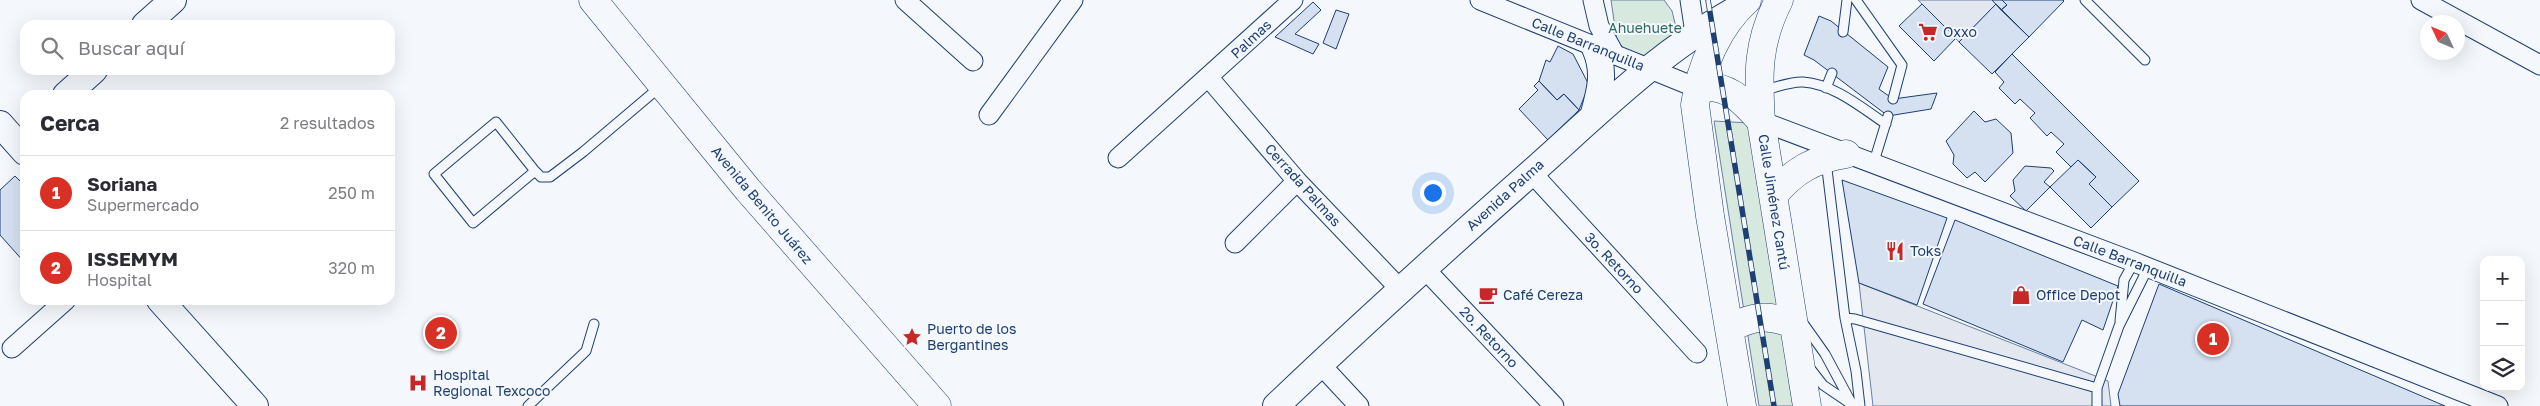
<!DOCTYPE html>
<html lang="es">
<meta charset="utf-8">
<style>
body{margin:0;font-family:"Golos Text",sans-serif;background:#f7f7f7;color:#2b2b33}
.controls{position:absolute;right:15px;bottom:15px;display:grid;overflow:hidden;border-radius:10px;box-shadow:0 5px 20px #0002}
.controls button{width:45px;height:45px;display:grid;place-items:center;padding:0;border:0;border-bottom:1px solid #e1e1e2;background:#fff;color:#2b2b33;font:25px sans-serif}
.compass{position:absolute;left:2420px;top:15px;width:45px;height:45px;border-radius:50%;background:#fff;box-shadow:0 5px 20px #0002;rotate:314deg}
.you{position:absolute;left:1432px;top:192px;width:18px;height:18px;margin:-12px;border:4px solid #fff;border-radius:50%;background:#1a73e8;box-shadow:0 0 0 8px #1a73e833}
.badge{display:grid;place-items:center;width:32px;height:32px;border-radius:50%;background:#d93025;color:#fff;font-size:16px;font-weight:700}
.pin{position:absolute;translate:-50% -50%;border:2px solid #fff;box-shadow:0 1px 5px #0006}
.list{margin:0;padding:0;list-style:none}
h2{display:flex;justify-content:space-between;align-items:center;height:65px;margin:0;padding:0 20px;font-size:21px}
h2 small{font-size:16px;font-weight:400;color:#7c7c81}
.list li{display:grid;grid-template-columns:32px 1fr auto;gap:15px;align-items:center;box-sizing:border-box;height:75px;padding:0 20px;border-top:1px solid #e1e1e2}
.list b{display:block;font-size:19px;white-space:nowrap}
.list p{margin:0;font-size:16px;white-space:nowrap;color:#7c7c81}
.list em{font-size:16px;font-style:normal;color:#7c7c81}
.icon{flex:none;width:28px;height:28px;fill:none;stroke:currentColor;stroke-width:2;stroke-linecap:round;stroke-linejoin:round}
.map{position:relative;flex:none;width:2540px;height:406px;overflow:hidden}
.search{position:absolute;background:#fff;box-shadow:0 5px 20px #0002;left:20px;top:20px;width:375px;height:55px;display:flex;align-items:center;gap:12px;box-sizing:border-box;padding:0 18px;border-radius:15px;color:#7c7c81;font-size:19px}
.panel{position:absolute;background:#fff;box-shadow:0 5px 20px #0002;left:20px;top:90px;width:375px;height:215px;border-radius:15px}
.map>svg:first-child{display:block}
.green{fill:#d7e8df;stroke:#687fa3}
.parking{fill:#e3e8f0;stroke:#687fa3}
.building{fill:#d5e0f0;stroke:#1d3f73}
.lines{fill:none;stroke-linecap:round;stroke-linejoin:round}
.service-casing{stroke:#1d3f73;stroke-width:11}
.minor-casing{stroke:#1d3f73;stroke-width:21}
.secondary-casing{stroke:#1d3f73;stroke-width:28}
.primary-casing{stroke:#1d3f73;stroke-width:29}
.service{stroke:#f4f7fb;stroke-width:9}
.minor{stroke:#f4f7fb;stroke-width:19}
.secondary{stroke:#f4f7fb;stroke-width:26}
.primary{stroke:#f4f7fb;stroke-width:28}
.rail-casing{stroke:#1d3f73;stroke-width:5.5}
.rail{stroke:#f4f7fb;stroke-width:4;stroke-dasharray:11;stroke-linecap:butt}
.labels{text-anchor:middle;stroke-width:4;stroke-linejoin:round;paint-order:stroke}
.park-label{font-size:14px;fill:#2c6c60;stroke:#f4f7fb}
.poi-label{font-size:14px;fill:#1d3f73;stroke:#f4f7fb;text-anchor:start}
.street-label{font-size:14px;fill:#1d3f73;stroke:#f4f7fb}
</style>
<div class="map">
<svg width="2540" height="406" viewBox="0 0 2540 406">
<rect width="100%" height="100%" fill="#f4f7fb"/>
<!-- green -->
<path class="green" d="M1611,0H1664L1672,11L1677,31L1664,50L1647,56L1629,53L1617,41Z
M1714,121L1750,123L1793,406H1759Z"/>
<!-- parking -->
<path class="parking" d="M1918,0H1992L1996,4L1959,42Z
M1859,283L2108,381L2111,406H1873Z"/>
<!-- building -->
<path class="building" d="M1992,0H2002L2007,5L2001,10Z
M2002,0H2063L2064,1L2029,37L2001,10L2007,5Z
M1313,2L1321,10L1295,34L1319,44L1313,54L1275,37Z
M1922,4L1956,38L1934,61L1899,26Z
M1996,4L2029,37L1992,74L1959,42Z
M1336,10L1349,14L1336,49L1323,43Z
M1819,16L1831,21L1888,67L1879,89L1893,99L1937,93L1931,109L1888,116L1814,60L1804,55Z
M1558,46L1573,54L1589,85L1579,110L1564,94L1557,100L1539,81L1546,60L1550,62Z
M2012,54L2139,181L2112,207L2089,184L2096,177L2078,160L2071,167L2056,152L2064,144L2051,132L2047,136L2030,118L2035,113L2020,99L2015,104L1999,88L2004,82L1995,72Z
M1539,81L1557,100L1564,94L1579,110L1548,140L1519,109L1538,90L1534,86Z
M1974,111L1985,122L1996,119L2011,133L2013,153L1985,182L1975,172L1967,178L1953,164L1954,155L1946,141Z
M2078,160L2096,177L2089,184L2112,207L2091,228L2050,187Z
M2025,166L2051,168L2054,171L2044,182L2050,187L2026,211L2010,196L2015,191L2013,180Z
M15,176L25,186V263L0,235V190Z
M1842,180L1947,218L1917,305L1859,283Z
M1955,220L2118,286L2103,330L2082,320L2063,362L1923,304Z
M2159,284L2445,406H2120L2118,394Z"/>
<g class="lines">
<!-- service casing -->
<g class="service-casing">
<path id="service" d="M1856,0L1902,65L1893,99
M2085,0L2145,60
M1843,32L1847,0
M1826,88L1832,73
M1762,91C1774,88 1791,81 1803,82C1834,84 1862,108 1886,124
M1826,161L1845,318
M1873,165L1888,116
M535,171L473,223L434,174L496,122L535,171L541,177H550L583,152L661,86
M2120,321L2124,280L2134,262
M1803,323L1825,354L1853,406
M1809,367L1823,385L1851,404
M2097,388L2119,326L2148,268
M528,406L586,351L594,324
M1860,406L1856,371L1845,318L1855,319L2097,388V406"/>
</g>
<!-- minor casing -->
<g class="minor-casing">
<path id="minor" d="M905,0L973,61
M1480,0L1697,88
M1593,0L1599,26L1615,55
M1690,0L1695,33
M2421,0L2540,65
M1209,78L1297,181L1400,289
M989,115L1073,0
M1761,121L2134,262L2498,406
M1118,158L1293,0
M1531,172L1697,353
M1235,243L1297,181
M1423,267L1554,406
M12,348L66,300
M1320,364L1359,406"/>
</g>
<!-- secondary casing -->
<g class="secondary-casing">
<path id="secondary" d="M145,25L173,0
M66,95L94,70
M1593,117C1600,92 1606,72 1595,48
M0,124L25,152
M160,300L255,406
M1276,406C1360,326 1446,248 1533,171C1598,113 1660,51 1737,9"/>
</g>
<!-- primary casing -->
<g class="primary-casing">
<path id="primary" d="M593,0L748,190L937,406
M1779,0C1757,43 1758,75 1761,121L1807,406
M1697,88C1727,82 1743,101 1761,121
M1773,196C1793,171 1814,159 1846,154
M1730,328C1753,316 1768,314 1793,324
M1742,406L1710,216L1695,105C1700,67 1719,25 1747,0"/>
</g>
<!-- service -->
<use href="#service" class="service"/>
<!-- minor -->
<use href="#minor" class="minor"/>
<!-- secondary -->
<use href="#secondary" class="secondary"/>
<!-- primary -->
<use href="#primary" class="primary"/>
<!-- rail casing -->
<g class="rail-casing">
<path id="rail" d="M1708,0L1774,406"/>
</g>
<!-- rail -->
<use href="#rail" class="rail"/>
</g>
<!-- icons -->
<defs>
<g id="supermarket-bare" transform="scale(1.5)"><path d="M-6-5.5h2.5l.6 2H6L4.5 2H-2.5L-4.4-4H-6ZM-1.5 3.2a1.3 1.3 0 1 0 .1 0ZM3 3.2a1.3 1.3 0 1 0 .1 0Z" fill="#c62828" stroke="#f4f7fb" stroke-width="2.5" paint-order="stroke"/></g>
<g id="restaurant-bare" transform="scale(1.5)"><path d="M-5-6h1v4h1v-4h1v4h1v-4h1v5L-1.5 .5V6h-2V.5L-5-1ZM5-6V6H3V1.5H1.5Q1.5-4 5-6Z" fill="#c62828" stroke="#f4f7fb" stroke-width="2.5" paint-order="stroke"/></g>
<g id="cafe-bare" transform="scale(1.5)"><path d="M-5.5-4.5H6V0H3Q3 3.5 0 3.5H-2.5Q-5.5 3.5-5.5 0ZM3-3.2v2h1.7v-2ZM-6 4.5H4V6H-6Z" fill="#c62828" stroke="#f4f7fb" stroke-width="2.5" paint-order="stroke"/></g>
<g id="shop-bare" transform="scale(1.5)"><path d="M-5-2.5h2.3a2.7 3.5 0 0 1 5.4 0H5L5.5 6h-11ZM-1.5-2.5h3a1.5 2.3 0 0 0-3 0Z" fill="#c62828" stroke="#f4f7fb" stroke-width="2.5" paint-order="stroke"/></g>
<g id="sight-bare" transform="scale(1.5)"><path d="M0-6L1.8-2.2L6-1.7L2.9 1.2L3.7 5.4L0 3.3L-3.7 5.4L-2.9 1.2L-6-1.7L-1.8-2.2Z" fill="#c62828" stroke="#f4f7fb" stroke-width="2.5" paint-order="stroke"/></g>
<g id="hospital-bare" transform="scale(1.5)"><path d="M-5-5h3v3.5h4V-5h3V5h-3V1.5h-4V5h-3Z" fill="#c62828" stroke="#f4f7fb" stroke-width="2.5" paint-order="stroke"/></g>
</defs>
<g fill-rule="evenodd">
<use href="#supermarket-bare" x="1928" y="32"/>
<use href="#restaurant-bare" x="1895" y="251"/>
<use href="#cafe-bare" x="1488" y="295"/>
<use href="#shop-bare" x="2021" y="295"/>
<use href="#sight-bare" x="912" y="337"/>
<use href="#hospital-bare" x="418" y="383"/>
</g>
<g class="labels">
<!-- park labels -->
<g class="park-label">
<text x="1645" y="33">Ahuehuete</text>
</g>
<!-- poi labels -->
<g class="poi-label">
<text x="1943" y="37">Oxxo</text>
<text x="1910" y="256">Toks</text>
<text x="1503" y="300">Café Cereza</text>
<text x="2036" y="300">Office Depot</text>
<text x="927" y="334">Puerto de los<tspan x="927" dy="16">Bergantines</tspan></text>
<text x="433" y="380">Hospital<tspan x="433" dy="16">Regional Texcoco</tspan></text>
</g>
<!-- street labels -->
<g class="street-label">
<text transform="translate(1251 39) rotate(-43)" y="5">Palmas</text>
<text transform="translate(1588 44) rotate(22)" y="5">Calle Barranquilla</text>
<text transform="translate(1303 185) rotate(48)" y="5">Cerrada Palmas</text>
<text transform="translate(1505 195) rotate(-42)" y="5">Avenida Palma</text>
<text transform="translate(1774 202) rotate(81)" y="5">Calle Jiménez Cantú</text>
<text transform="translate(762 205) rotate(50)" y="5">Avenida Benito Juárez</text>
<text transform="translate(2130 261) rotate(21)" y="5">Calle Barranquilla</text>
<text transform="translate(1614 263) rotate(47)" y="5">3o. Retorno</text>
<text transform="translate(1489 337) rotate(47)" y="5">2o. Retorno</text>
</g>
</g>
</svg>
<div class="controls">
<button>+</button>
<button>−</button>
<button><svg class="icon" aria-label="layers" viewBox="0 0 24 24"><path d="M12 4l9 5-9 5-9-5zM3 14l9 5 9-5"/></svg></button>
</div>
<svg class="compass" viewBox="-18 -18 36 36"><path d="M0-13l5 13h-10z" fill="#e53935"/><path d="M0 13l5-13h-10z" fill="#7c7c81"/></svg>
<div class="you"></div>
<div class="pin badge" style="left:2213px;top:339px">1</div>
<div class="pin badge" style="left:441px;top:333px">2</div>
<div class="search"><svg class="icon" aria-label="search" viewBox="0 0 24 24"><circle cx="10" cy="10" r="6"/><path d="M15 15l6 6"/></svg>Buscar aquí</div>
<section class="panel">
<h2>Cerca<small>2 resultados</small></h2>
<ul class="list">
<li><span class="badge">1</span><div><b>Soriana</b><p>Supermercado</p></div><em>250 m</em></li>
<li><span class="badge">2</span><div><b>ISSEMYM</b><p>Hospital</p></div><em>320 m</em></li>
</ul>
</section>
</div>
